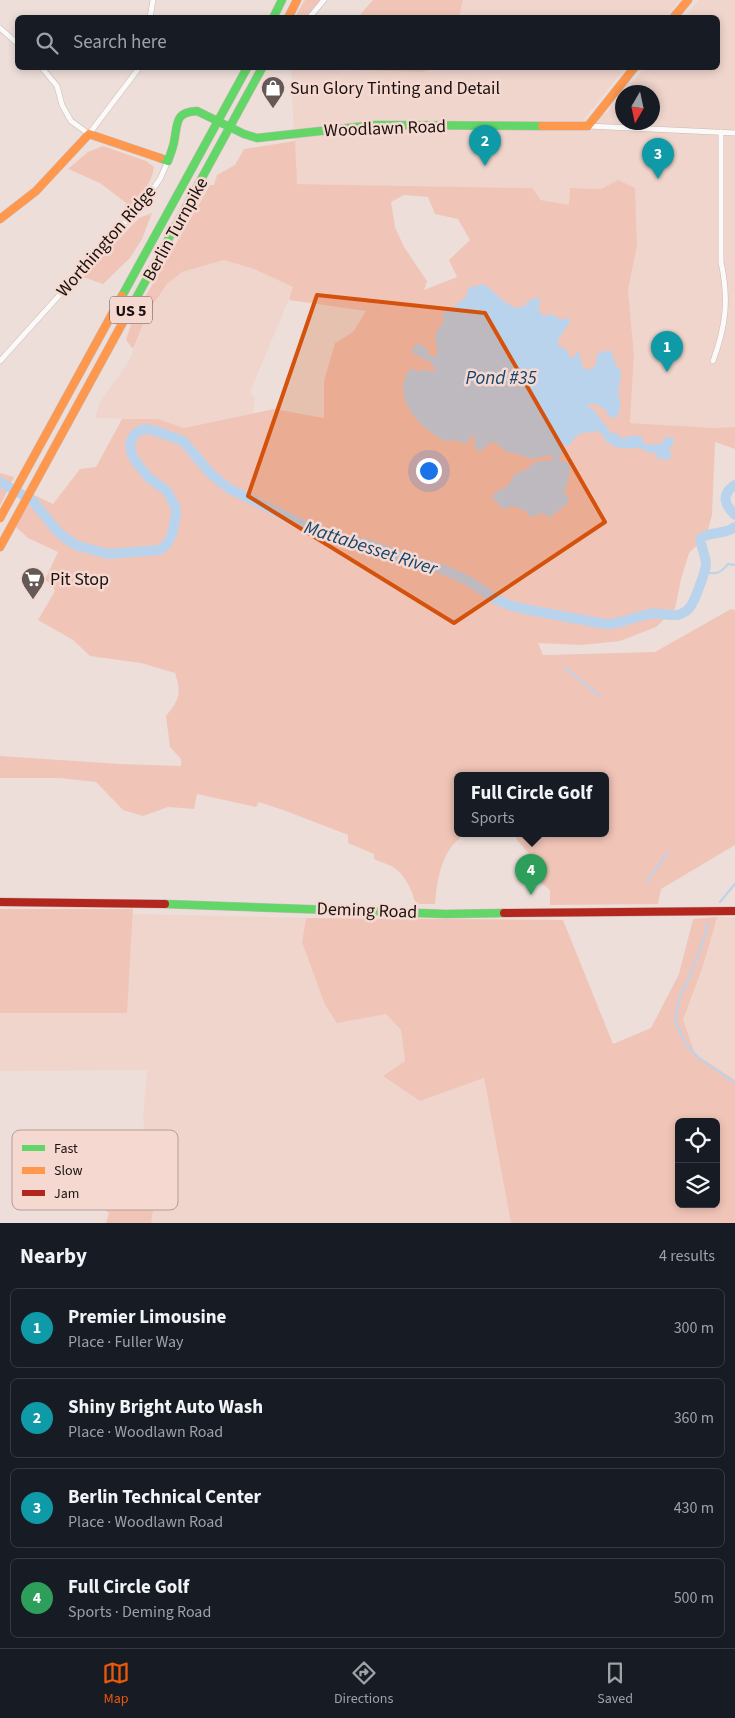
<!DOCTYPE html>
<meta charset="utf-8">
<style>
body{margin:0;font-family:"Source Sans 3",sans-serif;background:#20242c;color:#f1f3f6}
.controls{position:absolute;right:15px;bottom:15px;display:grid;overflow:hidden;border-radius:8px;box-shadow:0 2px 8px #0003}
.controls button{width:45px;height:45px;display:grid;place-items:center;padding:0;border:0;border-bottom:1px solid #363941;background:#171b24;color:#f1f3f6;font:25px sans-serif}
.compass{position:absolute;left:615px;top:85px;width:45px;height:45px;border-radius:50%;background:#171b24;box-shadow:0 2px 8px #0003;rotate:189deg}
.you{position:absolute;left:428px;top:470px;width:18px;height:18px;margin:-12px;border:4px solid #fff;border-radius:50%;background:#1a73e8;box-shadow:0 0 0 8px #1a73e833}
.badge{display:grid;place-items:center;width:32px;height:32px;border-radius:50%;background:#ea580c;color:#fff;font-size:16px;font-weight:700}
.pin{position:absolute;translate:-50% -41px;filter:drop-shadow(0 1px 2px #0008)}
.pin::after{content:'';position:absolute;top:26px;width:18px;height:15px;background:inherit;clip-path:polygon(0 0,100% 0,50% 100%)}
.popup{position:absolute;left:454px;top:772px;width:155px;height:65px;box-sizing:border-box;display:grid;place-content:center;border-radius:8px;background:#171b24;filter:drop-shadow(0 1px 4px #0005);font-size:16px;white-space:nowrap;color:#9ea1a6}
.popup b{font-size:19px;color:#f1f3f6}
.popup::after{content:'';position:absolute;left:50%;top:100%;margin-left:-10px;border:10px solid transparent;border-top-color:#171b24}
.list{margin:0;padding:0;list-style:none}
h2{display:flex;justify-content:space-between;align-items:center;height:65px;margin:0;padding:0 20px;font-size:21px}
h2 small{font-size:16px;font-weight:400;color:#9ea1a6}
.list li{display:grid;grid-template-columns:32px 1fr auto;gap:15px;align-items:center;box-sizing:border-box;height:80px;margin:0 10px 10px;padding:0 10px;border:1px solid #363941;border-radius:8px}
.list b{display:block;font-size:19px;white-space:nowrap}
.list p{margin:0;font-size:16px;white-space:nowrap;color:#9ea1a6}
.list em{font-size:16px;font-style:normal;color:#9ea1a6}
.icon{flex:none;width:28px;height:28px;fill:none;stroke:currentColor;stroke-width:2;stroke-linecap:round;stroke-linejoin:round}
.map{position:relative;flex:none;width:735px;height:1223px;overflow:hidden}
.search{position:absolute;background:#171b24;box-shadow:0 2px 8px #0003;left:15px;right:15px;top:15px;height:55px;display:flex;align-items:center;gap:12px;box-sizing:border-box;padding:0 18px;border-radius:8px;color:#9ea1a6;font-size:19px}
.sheet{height:425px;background:#171b24}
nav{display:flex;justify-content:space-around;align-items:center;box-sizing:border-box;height:70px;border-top:1px solid #363941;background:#171b24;font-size:14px;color:#9ea1a6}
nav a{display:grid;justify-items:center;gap:2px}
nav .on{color:#ea580c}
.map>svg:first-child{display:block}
.built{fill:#efd5cc}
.green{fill:#f0c5b7;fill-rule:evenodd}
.water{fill:#bad3ed}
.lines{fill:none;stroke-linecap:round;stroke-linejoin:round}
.stream{stroke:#bad3ed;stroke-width:2}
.river{stroke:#bad3ed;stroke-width:10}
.street-casing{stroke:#c7bbb7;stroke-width:6}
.fast-casing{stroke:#c7bbb7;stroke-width:9}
.slow-casing{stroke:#c7bbb7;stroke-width:9}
.jam-casing{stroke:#c7bbb7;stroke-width:9}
.street{stroke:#fcfaf9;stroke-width:5}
.fast{stroke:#63d668;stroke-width:8}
.slow{stroke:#ff974d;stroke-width:8}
.jam{stroke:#b3261e;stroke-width:8}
.marked{fill:#d4520c;fill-opacity:0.2;stroke:#d4520c;stroke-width:4;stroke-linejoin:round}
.labels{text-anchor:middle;stroke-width:5;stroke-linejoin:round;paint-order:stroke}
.shield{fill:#f5d9d1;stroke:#5c4e49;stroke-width:1}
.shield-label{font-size:16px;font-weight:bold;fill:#1b120f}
.poi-label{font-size:18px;fill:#1b120f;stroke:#f5d9d1;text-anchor:start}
.street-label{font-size:18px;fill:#1b120f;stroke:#f5d9d1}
.water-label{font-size:19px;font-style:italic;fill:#0f456f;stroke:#f5d9d1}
.key{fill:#f5d9d1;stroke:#b49d97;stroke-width:1}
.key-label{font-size:14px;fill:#1b120f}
</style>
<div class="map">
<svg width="735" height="1223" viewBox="0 0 735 1223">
<rect width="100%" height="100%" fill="#edded9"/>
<!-- built -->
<path class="built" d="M463,0H680L666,17L459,18Z
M699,0H735V427L715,428L630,423L634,355L628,290L637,246L618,180L601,189L570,188L569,205L541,200L531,188L296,184L291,69L423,72L434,68H625L583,120L607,113L622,94V122H652V92H624L644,68H718V18L685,17Z
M224,260L254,269L294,287L250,392L255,399L253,413L184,428L158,419L95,418L100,402L129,361L148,312L167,284L182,272Z
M133,914L306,918L302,942L386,1014L401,1030L405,1061L383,1076L420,1101L484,1078L511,1223H151L153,1212L143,1117L147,1070L0,1071V1013H126Z
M717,917L735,918V1080L695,1054L683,1019L693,996L708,950Z"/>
<!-- green -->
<path class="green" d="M305,0H321L306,17H295Z
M373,0H463L459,17H358Z
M313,68H434L423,72L312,69Z
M295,141L297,184L532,188L541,200L569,205L570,188L601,189L618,180L635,188L637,246L628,290L634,355L630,423L715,428L735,427V449L715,442L712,515L706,537L689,553L681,579L675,609L656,627L620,641L582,645L538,643L543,655L655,652L731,609L735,610V845L661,889L658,904L550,905V890L537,879V863L517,840L515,834H605V776H457V834H460V838C441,853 437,881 435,904H419L414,900C413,890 402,872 393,867C388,864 380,862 374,859V854L348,843V835L286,811L259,802L256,807L197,794L194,809L168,807L143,816L123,810L96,782L60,778H0V756L120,764L181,766V759L170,747L166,716C179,700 182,693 175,673L141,663L90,656L73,640L38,620L55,591L52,584L45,580L58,552L28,538L15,526L34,495L53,504L80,469L96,467L122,419H158L184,428L274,409L324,418V381L335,343L353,332L366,311L289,300L293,287L254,269L224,260L182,272L167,284L148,312L133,349L126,340L133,318L210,185H214L217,175L235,165L244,149ZM404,195L428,197L435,214L458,219L470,240L449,260L457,277L424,290L427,281L404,247L395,227L391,202Z
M103,146L146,161L154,167C152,184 141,194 130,206L100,183L68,169L88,152Z
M152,213L142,239L130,258L103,284L83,277L139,218Z
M0,473L14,477L0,506Z
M0,909H133L127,1013H0Z
M717,917C708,952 697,986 683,1019L695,1054L735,1080V1223H511L484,1078L420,1101L383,1076L405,1061L401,1030L386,1014L337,1023L325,1005L302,942L306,918L563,920L613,1044L651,1028L679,974L693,919ZM679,1122H716V1204H679Z
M145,1139L153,1212L151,1223H106L109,1213L98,1204L101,1190L119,1182L118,1146Z"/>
<!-- water -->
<path class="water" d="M484,284L505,302L516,308L525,306L527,302L537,297L541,302L538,308L544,317L548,314H551L562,320L567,317L570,322L559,338L558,346L566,349L570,358L576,355L577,352H579L583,368L590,370L596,365L597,354L605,351H611L616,366L621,370C621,376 620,381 619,387C617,400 624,400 617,417L612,418L607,415V410L601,408L597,404H587V406L593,409L611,433L618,434L624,440L627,436H642V441L649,445L663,443L664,437L674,438L673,445L669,448L672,457L666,460L657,458L656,453H650C631,440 616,460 600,432L594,431L589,433L585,432L576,436L570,445L564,446V450L560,456V461L567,462L570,466L568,481L564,492L569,498L567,504L549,518L544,513L530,517L526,511L513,506L503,509L492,497L496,492L509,485L512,477L521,471L526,470L535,462L553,460L551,455L531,459L518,454L507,452L496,443L491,442L480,452L474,447L475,438L472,435L466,444C462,443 458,441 455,440C450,440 447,442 443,440C419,427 392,399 408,371L414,369L417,371L426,370L432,372L436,369L428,360H424L421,357L414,354L412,348L417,344H421L428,350L430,356H436L438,351C434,340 434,331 443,324V313L452,308L467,296L468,288Z"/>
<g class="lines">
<!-- stream -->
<path class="stream" d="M704,572C716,575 721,573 728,564L735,565
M564,667L600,696
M646,882L668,852
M720,902L735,884
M708,923L703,942L688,980L680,996L675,1020L685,1043L699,1058L735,1083"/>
<!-- river -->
<path class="river" d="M0,482L32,500L58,532L68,540L78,546L108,554L160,550L167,544L172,534L176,515L175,506L167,491L148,477L137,463L132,455L130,445L132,438L136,433L144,429L153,430L183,441L211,474L228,488L320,533L339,539L368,544L412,561L442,569L467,580L494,598L509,605L529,610L605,624C619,625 636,616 650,614C659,612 668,616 677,615C682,614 687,611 690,607C694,603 706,570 706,564C706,555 700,547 701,538C711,531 725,535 735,527
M735,485C720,495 725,505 735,515"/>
<!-- street casing -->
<g class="street-casing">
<path id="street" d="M150,18L153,0
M309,18L324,0
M0,28L18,44
M42,68L57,86L62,105L71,121L89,134L139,68
M588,126L735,133
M0,361L145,200L160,179L168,161
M713,361C726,326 729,299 721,262V132"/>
</g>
<!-- fast casing -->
<g class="fast-casing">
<path id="fast" d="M273,18L282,0
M160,158L168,161C170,155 173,148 174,142C178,124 174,112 197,111L244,134L257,138L375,125L542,126
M122,296L247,68
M134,302L262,68
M165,904L446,914L504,913"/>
</g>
<!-- slow casing -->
<g class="slow-casing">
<path id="slow" d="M288,18L297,0
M673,18L688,0
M542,126H588L634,68
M0,219L36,191L89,134L160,158
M0,518L122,296
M0,547L134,302"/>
</g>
<!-- jam casing -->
<g class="jam-casing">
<path id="jam" d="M0,902L165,904
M504,913L735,911"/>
</g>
<!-- street -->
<use href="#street" class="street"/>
<!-- fast -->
<use href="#fast" class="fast"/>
<!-- slow -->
<use href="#slow" class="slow"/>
<!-- jam -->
<use href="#jam" class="jam"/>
</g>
<!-- marked area -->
<path class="marked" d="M317,295L485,313L605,522L454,623L248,496Z"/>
<!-- icons -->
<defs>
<g id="shop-pin" transform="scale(1.25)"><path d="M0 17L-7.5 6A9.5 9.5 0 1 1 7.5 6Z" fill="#645956" stroke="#f5d9d1"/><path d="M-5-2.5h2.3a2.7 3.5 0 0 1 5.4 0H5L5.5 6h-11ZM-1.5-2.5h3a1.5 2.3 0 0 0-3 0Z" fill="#fff"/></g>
<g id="supermarket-pin" transform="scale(1.25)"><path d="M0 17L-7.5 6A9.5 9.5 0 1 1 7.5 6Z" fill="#645956" stroke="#f5d9d1"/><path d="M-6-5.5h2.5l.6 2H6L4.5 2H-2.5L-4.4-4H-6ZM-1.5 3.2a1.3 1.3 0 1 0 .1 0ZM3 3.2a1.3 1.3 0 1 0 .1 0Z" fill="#fff"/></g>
</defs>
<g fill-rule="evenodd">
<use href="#shop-pin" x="273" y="88"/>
<use href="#supermarket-pin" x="33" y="579"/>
</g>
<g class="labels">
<!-- shield labels -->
<rect class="shield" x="110" y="296.5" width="42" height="27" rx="4"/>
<g class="shield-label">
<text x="131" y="316">US 5</text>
</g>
<!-- poi labels -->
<g class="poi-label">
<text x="290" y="94">Sun Glory Tinting and Detail</text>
<text x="50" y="585">Pit Stop</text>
</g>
<!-- street labels -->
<g class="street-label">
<text transform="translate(385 128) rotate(-2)" y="6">Woodlawn Road</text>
<text transform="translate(175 229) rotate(-61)" y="6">Berlin Turnpike</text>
<text transform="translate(106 241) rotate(-49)" y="6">Worthington Ridge</text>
<text transform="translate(367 910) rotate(2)" y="6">Deming Road</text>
</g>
<!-- water labels -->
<g class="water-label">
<text x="501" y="384">Pond #35</text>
<text transform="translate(371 547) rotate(18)" y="7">Mattabesset River</text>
</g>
</g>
<!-- legend -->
<rect x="12" y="1130" width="166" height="80" rx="8" class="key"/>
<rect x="22" y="1145" width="23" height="6" fill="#63d668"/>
<rect x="22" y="1167" width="23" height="7" fill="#ff974d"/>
<rect x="22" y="1190" width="23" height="6" fill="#b3261e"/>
<g class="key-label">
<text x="54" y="1153">Fast</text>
<text x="54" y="1175">Slow</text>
<text x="54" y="1198">Jam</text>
</g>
</svg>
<div class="controls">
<button><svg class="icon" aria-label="locate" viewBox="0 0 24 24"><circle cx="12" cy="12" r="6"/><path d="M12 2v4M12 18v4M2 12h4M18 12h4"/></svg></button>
<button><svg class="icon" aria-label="layers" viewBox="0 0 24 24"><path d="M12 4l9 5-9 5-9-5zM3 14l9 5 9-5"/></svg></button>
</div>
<svg class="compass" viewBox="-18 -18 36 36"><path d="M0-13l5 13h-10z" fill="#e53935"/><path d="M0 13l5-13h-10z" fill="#9ea1a6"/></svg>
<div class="you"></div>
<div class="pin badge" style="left:667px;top:372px;background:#0f9aa8">1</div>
<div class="pin badge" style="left:485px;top:166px;background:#0f9aa8">2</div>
<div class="pin badge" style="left:658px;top:179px;background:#0f9aa8">3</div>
<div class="pin badge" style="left:531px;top:895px;background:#2e9e5b">4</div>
<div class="popup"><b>Full Circle Golf</b>Sports</div>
<div class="search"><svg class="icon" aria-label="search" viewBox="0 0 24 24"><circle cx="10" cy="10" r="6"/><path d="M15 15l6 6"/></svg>Search here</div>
</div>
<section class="sheet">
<h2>Nearby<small>4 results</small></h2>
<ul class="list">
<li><span class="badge" style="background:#0f9aa8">1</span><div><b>Premier Limousine</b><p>Place · Fuller Way</p></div><em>300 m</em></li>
<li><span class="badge" style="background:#0f9aa8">2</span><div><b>Shiny Bright Auto Wash</b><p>Place · Woodlawn Road</p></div><em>360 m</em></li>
<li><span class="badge" style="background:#0f9aa8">3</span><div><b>Berlin Technical Center</b><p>Place · Woodlawn Road</p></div><em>430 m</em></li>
<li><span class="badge" style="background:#2e9e5b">4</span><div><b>Full Circle Golf</b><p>Sports · Deming Road</p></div><em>500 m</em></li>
</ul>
</section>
<nav>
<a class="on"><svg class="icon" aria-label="map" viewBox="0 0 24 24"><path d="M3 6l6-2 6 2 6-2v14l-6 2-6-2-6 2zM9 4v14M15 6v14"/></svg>Map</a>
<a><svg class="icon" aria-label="directions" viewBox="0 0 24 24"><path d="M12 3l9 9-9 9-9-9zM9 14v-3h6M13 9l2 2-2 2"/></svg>Directions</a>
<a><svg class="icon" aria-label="saved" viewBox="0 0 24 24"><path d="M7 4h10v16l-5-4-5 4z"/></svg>Saved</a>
</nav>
